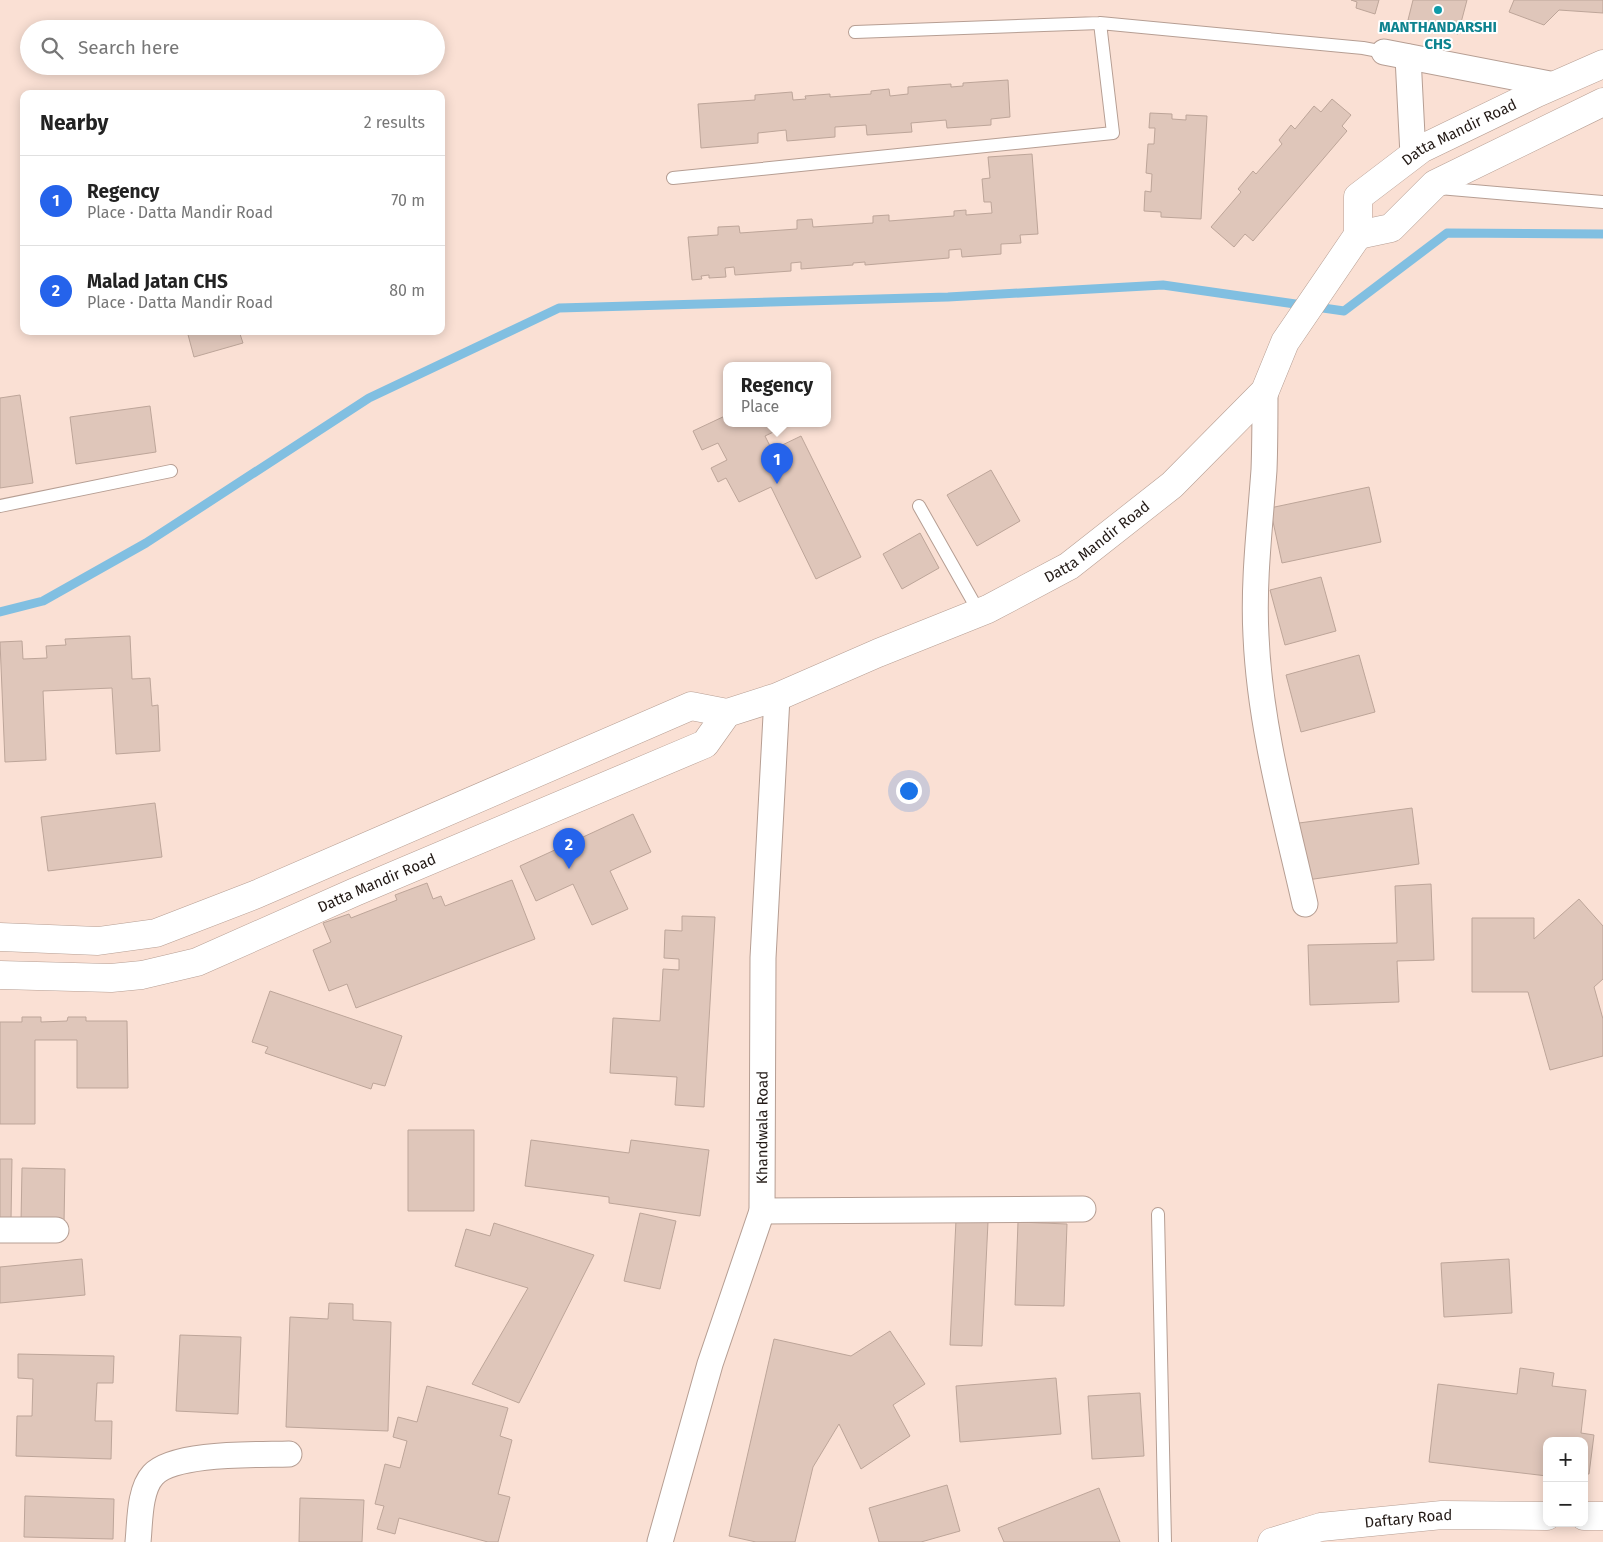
<!DOCTYPE html>
<meta charset="utf-8">
<style>
body{margin:0;font-family:"Fira Sans",sans-serif;background:#f2f2f2;color:#222}
.controls{position:absolute;right:15px;bottom:15px;display:grid;overflow:hidden;border-radius:10px;box-shadow:0 2px 12px #0003}
.controls button{width:45px;height:45px;display:grid;place-items:center;padding:0;border:0;border-bottom:1px solid #e0e0e0;background:#fff;color:#222;font:25px sans-serif}
.you{position:absolute;left:908px;top:790px;width:18px;height:18px;margin:-12px;border:4px solid #fff;border-radius:50%;background:#1a73e8;box-shadow:0 0 0 8px #1a73e833}
.badge{display:grid;place-items:center;width:32px;height:32px;border-radius:50%;background:#2563eb;color:#fff;font-size:16px;font-weight:700}
.pin{position:absolute;translate:-50% -41px;filter:drop-shadow(0 1px 2px #0008)}
.pin::after{content:'';position:absolute;top:26px;width:18px;height:15px;background:inherit;clip-path:polygon(0 0,100% 0,50% 100%)}
.popup{position:absolute;left:723px;top:362px;width:108px;height:65px;box-sizing:border-box;display:grid;place-content:center;border-radius:10px;background:#fff;filter:drop-shadow(0 1px 4px #0005);font-size:16px;white-space:nowrap;color:#767676}
.popup b{font-size:19px;color:#222}
.popup::after{content:'';position:absolute;left:50%;top:100%;margin-left:-10px;border:10px solid transparent;border-top-color:#fff}
.list{margin:0;padding:0;list-style:none}
h2{display:flex;justify-content:space-between;align-items:center;height:65px;margin:0;padding:0 20px;font-size:21px}
h2 small{font-size:16px;font-weight:400;color:#767676}
.list li{display:grid;grid-template-columns:32px 1fr auto;gap:15px;align-items:center;box-sizing:border-box;height:90px;padding:0 20px;border-top:1px solid #e0e0e0}
.list b{display:block;font-size:19px;white-space:nowrap}
.list p{margin:0;font-size:16px;white-space:nowrap;color:#767676}
.list em{font-size:16px;font-style:normal;color:#767676}
.icon{flex:none;width:28px;height:28px;fill:none;stroke:currentColor;stroke-width:2;stroke-linecap:round;stroke-linejoin:round}
.map{position:relative;flex:none;width:1603px;height:1542px;overflow:hidden}
.search{position:absolute;background:#fff;box-shadow:0 2px 12px #0003;left:20px;top:20px;width:425px;height:55px;display:flex;align-items:center;gap:12px;box-sizing:border-box;padding:0 18px;border-radius:28px;color:#767676;font-size:19px}
.panel{position:absolute;background:#fff;box-shadow:0 2px 12px #0003;left:20px;top:90px;width:425px;height:245px;border-radius:10px}
.map>svg:first-child{display:block}
.lines{fill:none;stroke-linecap:round;stroke-linejoin:round}
.stream{stroke:#81bfe1;stroke-width:9}
.building{fill:#dfc6ba;stroke:#bda599}
.service-casing{stroke:#b69e93;stroke-width:14}
.minor-casing{stroke:#b69e93;stroke-width:27}
.tertiary-casing{stroke:#b69e93;stroke-width:29}
.secondary-casing{stroke:#b69e93;stroke-width:29}
.service{stroke:#fff;stroke-width:12}
.minor{stroke:#fff;stroke-width:25}
.tertiary{stroke:#fff;stroke-width:28}
.secondary{stroke:#fff;stroke-width:28}
.culture-dot{fill:#0f9aa8;stroke:#fff;stroke-width:2}
.labels{text-anchor:middle;stroke-width:4;stroke-linejoin:round;paint-order:stroke}
.culture-label{font-size:15px;font-weight:bold;fill:#0d838f;stroke:#fff}
.street-label{font-size:15px;fill:#221915;stroke:#fff}
</style>
<div class="map">
<svg width="1603" height="1542" viewBox="0 0 1603 1542">
<rect width="100%" height="100%" fill="#fae0d4"/>
<g class="lines">
<!-- stream -->
<path class="stream" d="M0,612L43,601L146,543L369,398L559,308L948,297L1163,285L1344,311L1447,233L1603,234"/>
</g>
<!-- building -->
<path class="building" d="M1351,0H1379L1375,14L1356,8L1357,2Z
M1413,0H1467L1458,34L1408,20Z
M1514,0H1603V13L1559,10L1544,25L1509,12Z
M1008,80L1010,117L991,119V125L947,128L946,120L911,123L912,132L867,135L866,125L835,127V137L787,141L786,130L758,133V143L701,148L698,104L755,100V95L792,92L793,100L806,99L805,96L830,94V97L871,94V91L889,89L890,96L908,94V87L951,84V87L963,86V83Z
M1332,99L1351,115L1342,126L1347,131L1253,241L1245,234L1234,247L1211,227L1241,192L1238,189L1253,171L1256,174L1282,144L1279,140L1291,125L1295,129L1314,106L1321,112Z
M1150,113L1172,114V119L1186,120V115L1207,116L1201,219L1161,217V212L1144,211L1145,191L1151,192L1152,174L1146,173L1148,144H1154L1155,128H1149Z
M1032,154L1038,234L1020,235L1021,243L1001,244V254L962,257L961,249L949,250V258L865,265V262L853,263V265L801,269V262L791,263V271L735,275L734,267L725,268L726,277L709,278V275L701,276L702,279L692,280L688,237L718,235V227L739,226L740,233L797,229V220L812,219L813,227L873,223V216L889,215V221L954,216V211L966,210V215L992,213L991,202H984L982,179L990,178L988,157Z
M187,331H239L243,343L194,357Z
M20,395L33,483L0,488V398Z
M150,406L156,452L76,464L70,417Z
M727,415V423H781L784,427L765,436L772,450L801,436L861,557L816,579L771,487L739,502L726,478L718,482L711,468L727,460L718,443L702,450L693,431Z
M991,470L1020,521L977,546L947,495Z
M1369,487L1381,542L1282,563L1270,508Z
M920,533L939,568L902,589L883,554Z
M1321,577L1336,631L1285,645L1270,590Z
M130,636L132,679L150,678L152,706L158,705L160,751L116,754L112,688L43,691L46,760L5,762L0,642L22,641L23,659L47,658L46,646L66,645L65,639Z
M1359,655L1375,712L1301,732L1286,675Z
M155,803L162,857L48,871L41,817Z
M1412,808L1419,864L1307,880L1299,823Z
M633,814L651,852L610,871L628,909L592,925L573,884L536,901L520,866Z
M512,880L535,939L356,1008L347,984L329,991L313,950L331,942L323,923L349,914L351,918L397,900L395,895L427,883L433,899L441,896L445,906Z
M1431,884L1434,960L1397,961L1399,1002L1310,1005L1308,945L1397,943L1395,886Z
M1579,899L1603,926V979L1594,987L1603,1019V1056L1550,1070L1528,992H1472V918H1534V939Z
M682,916L715,917L704,1107L675,1105L677,1077L610,1073L613,1018L660,1021L663,969L679,970V959L664,958L665,930L682,931Z
M270,991L402,1036L385,1086L373,1083L371,1089L265,1053L268,1047L252,1042Z
M22,1017H41V1022L67,1021L68,1017H86V1021H127L128,1088H77V1040H35V1124H0V1022H22Z
M408,1130H474V1211H408Z
M531,1140L629,1153L631,1140L709,1150L700,1216L609,1203V1197L525,1186Z
M0,1159H12L11,1220H0Z
M22,1168L65,1169L64,1223L21,1222Z
M640,1213L676,1221L660,1289L624,1281Z
M956,1220L988,1222L982,1346L950,1345Z
M1018,1222L1067,1224L1064,1306L1015,1305Z
M494,1223L594,1255L519,1403L472,1384L528,1288L455,1266L466,1229L490,1236Z
M82,1259L85,1295L0,1303V1267Z
M1509,1259L1512,1313L1444,1317L1441,1263Z
M329,1303L353,1304V1320L391,1322L388,1431L286,1427L290,1317L328,1319Z
M890,1331L925,1384L893,1405L910,1436L861,1469L839,1424L813,1467L795,1542H756L729,1536L774,1339L851,1356Z
M180,1335L241,1337L238,1414L176,1411Z
M18,1354L114,1356L113,1383H97L95,1421H112L111,1459L16,1456L17,1416H32L33,1379L18,1378Z
M1520,1368L1554,1373L1552,1386L1586,1390L1581,1433L1594,1435L1589,1474H1584V1441H1547V1476L1429,1462L1438,1384L1517,1394Z
M1056,1378L1061,1434L960,1442L956,1386Z
M427,1386L508,1408L500,1436L512,1440L498,1494L510,1497L498,1542H488L399,1518L395,1534L377,1529L384,1506L375,1504L385,1464L400,1468L407,1441L393,1437L398,1417L417,1422Z
M1140,1393L1144,1456L1092,1459L1088,1396Z
M947,1485L960,1531L921,1542H879L869,1508Z
M1099,1488L1120,1542H1004L998,1528Z
M25,1496L114,1499L113,1539L24,1537Z
M300,1498L364,1500L362,1542H299Z"/>
<g class="lines">
<!-- service casing -->
<g class="service-casing">
<path id="service" d="M855,32L1100,23L1363,48L1384,52
M673,178L1113,133L1100,23
M1439,188L1603,202
M0,506L171,471
M919,506L979,612
M1158,1214L1165,1542"/>
</g>
<!-- minor casing -->
<g class="minor-casing">
<g id="minor">
<path d="M1384,52L1555,85"/>
<path d="M1408,57L1413,155"/>
<path d="M1265,391C1265,417 1265,444 1264,470C1260,526 1253,581 1256,636C1260,727 1285,816 1305,904"/>
<path d="M762,1211L1083,1209"/>
<path d="M0,1230H56"/>
<path d="M138,1542C140,1523 139,1490 153,1475C174,1452 257,1455 289,1454"/>
<path id="s1" d="M660,1542L710,1364L762,1211L763,958L777,697"/>
</g>
</g>
<!-- tertiary casing -->
<g class="tertiary-casing">
<g id="tertiary">
<path d="M1584,1516H1603"/>
<path id="s2" d="M1272,1542L1321,1527L1442,1515L1547,1516"/>
</g>
</g>
<!-- secondary casing -->
<g class="secondary-casing">
<g id="secondary">
<path d="M1358,235L1391,228L1435,184L1603,102"/>
<path id="s3" d="M0,937L98,941L156,933L257,894L691,706L727,713L777,697L878,653L988,609L1069,566L1172,485L1265,391L1285,342L1358,235V197L1421,149L1537,93L1603,64"/>
<path id="s4" d="M0,975L111,978L142,975L197,962L355,892L705,744L727,713"/>
</g>
</g>
<!-- service -->
<use href="#service" class="service"/>
<!-- minor -->
<use href="#minor" class="minor"/>
<!-- tertiary -->
<use href="#tertiary" class="tertiary"/>
<!-- secondary -->
<use href="#secondary" class="secondary"/>
</g>
<!-- markers -->
<circle class="culture-dot" cx="1438" cy="10" r="5"/>
<g class="labels">
<!-- culture labels -->
<g class="culture-label">
<text x="1438" y="32">MANTHANDARSHI<tspan x="1438" dy="17">CHS</tspan></text>
</g>
<!-- street labels -->
<g class="street-label">
<text dy="5" stroke="none"><textPath href="#s3" startOffset="1752">Datta Mandir Road</textPath></text>
<text dy="5" stroke="none"><textPath href="#s3" startOffset="1184">Datta Mandir Road</textPath></text>
<text dy="5" stroke="none"><textPath href="#s4" startOffset="395">Datta Mandir Road</textPath></text>
<text dy="5" stroke="none"><textPath href="#s1" startOffset="430">Khandwala Road</textPath></text>
<text dy="5" stroke="none"><textPath href="#s2" startOffset="139">Daftary Road</textPath></text>
</g>
</g>
</svg>
<div class="controls">
<button>+</button>
<button>−</button>
</div>
<div class="you"></div>
<div class="pin badge" style="left:777px;top:484px">1</div>
<div class="popup"><b>Regency</b>Place</div>
<div class="pin badge" style="left:569px;top:869px">2</div>
<div class="search"><svg class="icon" aria-label="search" viewBox="0 0 24 24"><circle cx="10" cy="10" r="6"/><path d="M15 15l6 6"/></svg>Search here</div>
<section class="panel">
<h2>Nearby<small>2 results</small></h2>
<ul class="list">
<li><span class="badge">1</span><div><b>Regency</b><p>Place · Datta Mandir Road</p></div><em>70 m</em></li>
<li><span class="badge">2</span><div><b>Malad Jatan CHS</b><p>Place · Datta Mandir Road</p></div><em>80 m</em></li>
</ul>
</section>
</div>
